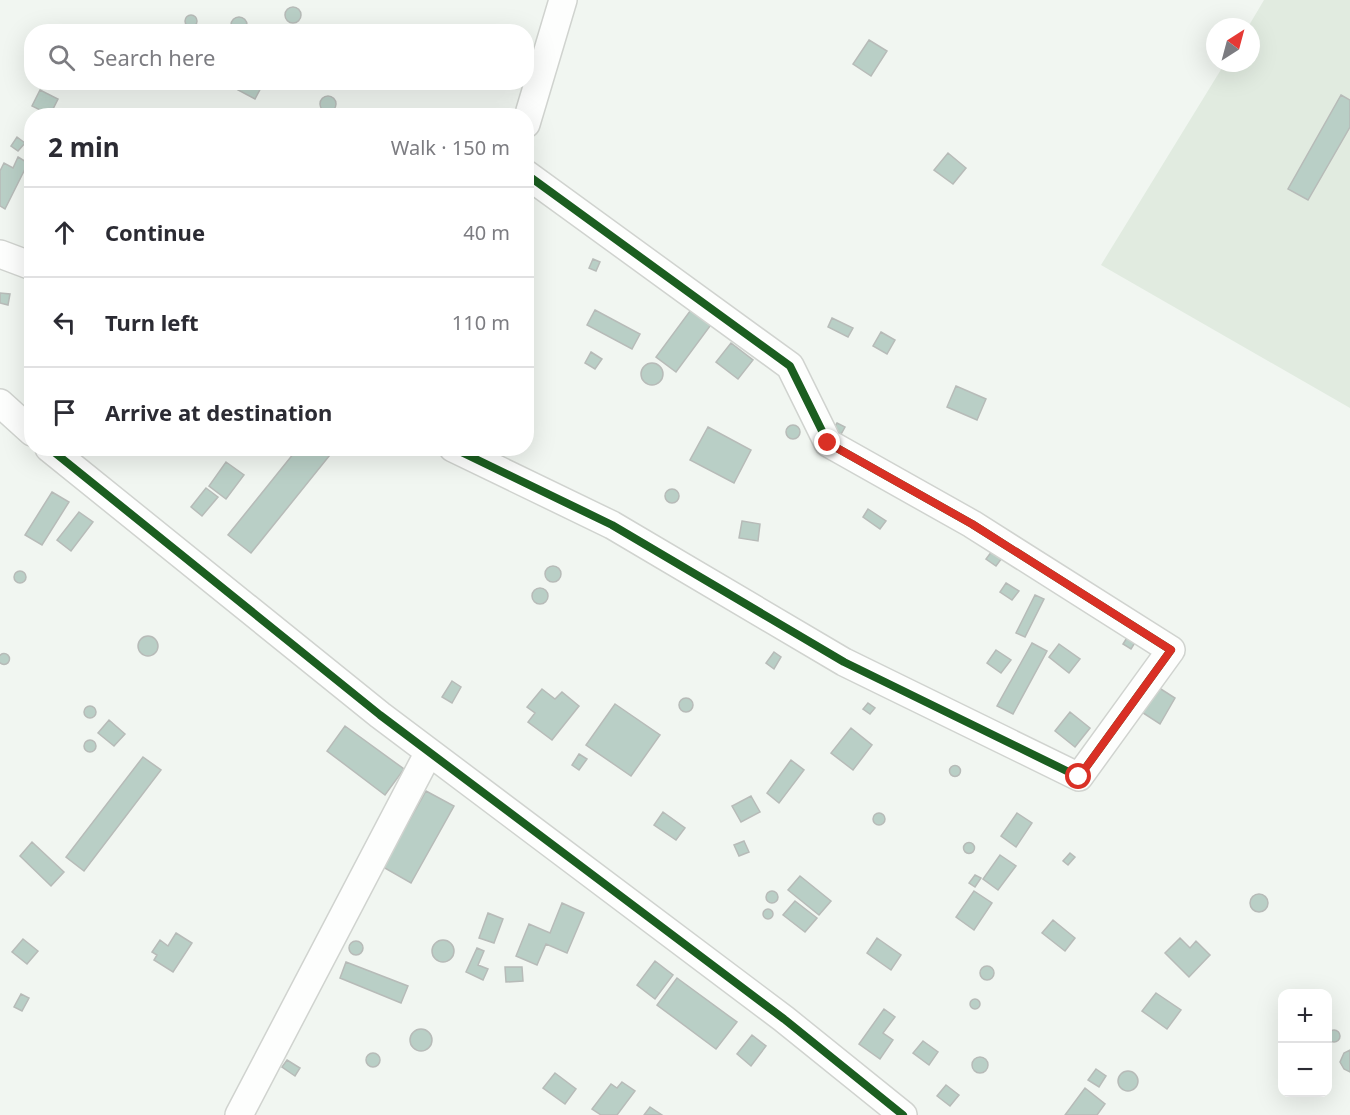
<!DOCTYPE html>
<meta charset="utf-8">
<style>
body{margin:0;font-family:"Noto Sans",sans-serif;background:#f2f2f3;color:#2b2b33}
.controls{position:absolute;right:18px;bottom:18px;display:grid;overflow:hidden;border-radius:12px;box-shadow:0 6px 24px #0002}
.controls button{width:54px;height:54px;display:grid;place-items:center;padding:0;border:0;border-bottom:2px solid #e1e1e2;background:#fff;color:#2b2b33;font:30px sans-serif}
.compass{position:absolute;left:1206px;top:18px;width:54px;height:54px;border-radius:50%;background:#fff;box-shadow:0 6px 24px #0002;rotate:36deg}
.stop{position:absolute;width:18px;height:18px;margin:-14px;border:4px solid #d93025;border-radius:50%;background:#fff}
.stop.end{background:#d93025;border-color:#fff;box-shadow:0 2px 6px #0008}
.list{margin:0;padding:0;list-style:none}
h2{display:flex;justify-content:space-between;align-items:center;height:78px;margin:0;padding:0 24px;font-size:26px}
h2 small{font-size:20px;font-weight:400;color:#7c7c81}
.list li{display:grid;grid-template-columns:39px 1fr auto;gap:18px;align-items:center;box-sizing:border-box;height:90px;padding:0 24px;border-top:2px solid #e1e1e2}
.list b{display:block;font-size:22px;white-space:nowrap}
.list em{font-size:20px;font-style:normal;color:#7c7c81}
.icon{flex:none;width:33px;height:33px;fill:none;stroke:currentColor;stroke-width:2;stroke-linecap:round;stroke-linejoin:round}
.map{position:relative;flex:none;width:1350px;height:1115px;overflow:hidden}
.search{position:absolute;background:#fff;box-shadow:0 6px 24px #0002;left:24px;top:24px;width:510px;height:66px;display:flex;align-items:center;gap:15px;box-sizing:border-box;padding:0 21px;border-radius:24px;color:#7c7c81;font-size:22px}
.panel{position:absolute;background:#fff;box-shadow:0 6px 24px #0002;left:24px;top:108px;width:510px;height:348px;border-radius:24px}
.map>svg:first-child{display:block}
.built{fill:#e1ebe0}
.building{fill:#b9cfc6;stroke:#b7bbb8;stroke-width:1.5}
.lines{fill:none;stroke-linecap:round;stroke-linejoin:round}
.street-casing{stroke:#d0d3cf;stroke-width:30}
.street{stroke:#fdfefd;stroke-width:27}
.cycleway-casing{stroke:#fff;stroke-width:11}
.cycleway{stroke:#1b5e20;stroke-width:8}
.route{stroke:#d93025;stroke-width:8}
</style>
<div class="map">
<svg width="1350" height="1115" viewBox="0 0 1350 1115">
<rect width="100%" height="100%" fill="#f1f6f1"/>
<!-- built -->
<path class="built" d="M1264,0H1350V408L1101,265L1225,63H1251V27H1248Z"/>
<!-- building -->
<path class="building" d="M285 15a8 8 0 1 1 16 0a8 8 0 1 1-16 0Z
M185 21a6 6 0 1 1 12 0a6 6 0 1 1-12 0Z
M231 25a8 8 0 1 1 16 0a8 8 0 1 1-16 0Z
M254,27L259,28L263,32H249Z
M869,40L887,51L871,76L853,64Z
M242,82H264L255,99L238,90Z
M40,90L58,99L50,115L32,106Z
M1341,95L1350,100V127L1308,200L1288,189Z
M320 104a8 8 0 1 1 16 0a8 8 0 1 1-16 0Z
M17,137L25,143L18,151L11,146Z
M948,153L966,168L953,184L934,170Z
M18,157L28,163L5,209L0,206V171L4,163L13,168Z
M593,259L600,262L596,271L589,268Z
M0,293L10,294L8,305L0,303Z
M696,303L716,318L676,372L656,357Z
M595,310L640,334L632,349L587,325Z
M832,318L853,328L848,337L828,327Z
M881,332L895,340L887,354L873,346Z
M731,343L753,360L738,379L716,362Z
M591,352L602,359L595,369L585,363Z
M641 374a11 11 0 1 1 22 0a11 11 0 1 1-22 0Z
M956,386L986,399L977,420L947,407Z
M837,423L845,427L840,436L832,431Z
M786 432a7 7 0 1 1 14 0a7 7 0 1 1-14 0Z
M708,427L751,450L734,483L690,460Z
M298,448L334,450L251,553L228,535Z
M226,462L244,475L226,499L209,486Z
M206,488L218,497L202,516L191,507Z
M665 496a7 7 0 1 1 14 0a7 7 0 1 1-14 0Z
M52,492L69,502L42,545L25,535Z
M868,509L886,521L880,529L863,517Z
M79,512L93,522L71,551L57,540Z
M742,521L760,524L758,541L739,538Z
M995,547L1005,554L996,566L986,559Z
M545 574a8 8 0 1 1 16 0a8 8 0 1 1-16 0Z
M14 577a6 6 0 1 1 12 0a6 6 0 1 1-12 0Z
M1006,583L1019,591L1012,600L1000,592Z
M532 596a8 8 0 1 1 16 0a8 8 0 1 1-16 0Z
M1035,595L1044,599L1025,637L1016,633Z
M1128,636L1136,641L1131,649L1123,644Z
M138 646a10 10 0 1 1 20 0a10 10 0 1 1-20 0Z
M1032,643L1047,651L1013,714L997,706Z
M1059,644L1080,659L1069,673L1049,657Z
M996,650L1011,660L1001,673L987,663Z
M774,652L781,657L774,669L766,663Z
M-1.5 659a5.5 5.5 0 1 1 11 0a5.5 5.5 0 1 1-11 0Z
M452,681L461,687L452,703L442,697Z
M1153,684L1175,698L1160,724L1137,709Z
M542,689L555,699L562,692L579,706L552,740L528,722L535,713L527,707Z
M679 705a7 7 0 1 1 14 0a7 7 0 1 1-14 0Z
M868,703L875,708L870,714L863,709Z
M615,704L660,735L631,776L586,745Z
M84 712a6 6 0 1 1 12 0a6 6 0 1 1-12 0Z
M1070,712L1090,728L1075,747L1055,731Z
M109,720L125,734L114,746L98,733Z
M345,726L404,769L385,795L327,751Z
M851,728L872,745L853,770L831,753Z
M84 746a6 6 0 1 1 12 0a6 6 0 1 1-12 0Z
M579,754L587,759L579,770L572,765Z
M143,757L161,770L84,871L66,857Z
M791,760L804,770L779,803L767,793Z
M949.5 771a5.5 5.5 0 1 1 11 0a5.5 5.5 0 1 1-11 0Z
M426,791L454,806L411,883L383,867Z
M751,796L760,812L741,822L732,806Z
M663,812L685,828L676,840L654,825Z
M1017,813L1032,823L1016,847L1001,836Z
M873 819a6 6 0 1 1 12 0a6 6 0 1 1-12 0Z
M744,841L749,852L739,856L734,845Z
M32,842L64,872L51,886L20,856Z
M963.5 848a5.5 5.5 0 1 1 11 0a5.5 5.5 0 1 1-11 0Z
M1070,853L1075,857L1068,865L1063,861Z
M1000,855L1016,866L998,890L983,879Z
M975,875L981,878L975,887L969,883Z
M800,876L831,901L819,915L788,890Z
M974,891L992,903L974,930L956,917Z
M766 897a6 6 0 1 1 12 0a6 6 0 1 1-12 0Z
M1250 903a9 9 0 1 1 18 0a9 9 0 1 1-18 0Z
M795,901L817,918L805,932L783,915Z
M562,903L584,913L567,953L546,944L537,965L516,956L529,924L550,933Z
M763 914a5 5 0 1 1 10 0a5 5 0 1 1-10 0Z
M488,913L503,919L494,943L479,938Z
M1053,920L1075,938L1065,951L1042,933Z
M176,933L192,943L173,972L154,960L157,955L152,952L160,940L168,946Z
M877,938L901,955L891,970L867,953Z
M1180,938L1190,948L1196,941L1210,955L1189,977L1165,953Z
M23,939L38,951L27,964L12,952Z
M432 951a11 11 0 1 1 22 0a11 11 0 1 1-22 0Z
M349 948a7 7 0 1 1 14 0a7 7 0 1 1-14 0Z
M477,948L484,951L478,965L488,969L483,980L466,972Z
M655,961L673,975L655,999L637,985Z
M346,962L408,986L401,1003L340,978Z
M980 973a7 7 0 1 1 14 0a7 7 0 1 1-14 0Z
M505,967H522L523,981L506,982Z
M677,978L737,1022L716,1049L657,1005Z
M1156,993L1181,1010L1167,1029L1142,1011Z
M21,994L29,998L22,1011L14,1007Z
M970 1004a5 5 0 1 1 10 0a5 5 0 1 1-10 0Z
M884,1009L895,1017L883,1033L893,1040L880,1059L859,1044Z
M410 1040a11 11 0 1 1 22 0a11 11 0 1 1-22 0Z
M1328 1036a6 6 0 1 1 12 0a6 6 0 1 1-12 0Z
M752,1035L766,1046L751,1066L737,1054Z
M923,1041L938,1052L929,1065L913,1053Z
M1350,1050V1072L1344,1069L1340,1062L1344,1053Z
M366 1060a7 7 0 1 1 14 0a7 7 0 1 1-14 0Z
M972 1065a8 8 0 1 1 16 0a8 8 0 1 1-16 0Z
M287,1060L300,1068L295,1076L282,1067Z
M1096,1069L1106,1076L1099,1087L1088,1080Z
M1118 1081a10 10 0 1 1 20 0a10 10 0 1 1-20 0Z
M555,1073L576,1089L565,1104L543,1088Z
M622,1082L635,1091L617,1115H601L592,1109L611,1084L617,1088Z
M946,1085L959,1095L950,1106L937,1096Z
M1085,1088L1105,1104L1097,1115H1065Z
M650,1107L662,1115H644Z"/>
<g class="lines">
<!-- street casing -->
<g class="street-casing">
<path id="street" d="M526,124L563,0
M0,254L32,266
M0,403L32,432
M49,448L380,715L784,1019L903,1115
M453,448L612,525L844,662L1079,777L1171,650L972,524L828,443L790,366L526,174
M239,1115L429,752"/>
</g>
<!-- street -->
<use href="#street" class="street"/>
<!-- cycleway casing -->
<g class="cycleway-casing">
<path id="cycleway" d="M49,448L380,715L784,1019L903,1115
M453,448L612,525L844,662L1079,777L1171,650L972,524L828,443L790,366L526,174"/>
</g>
<!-- cycleway -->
<use href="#cycleway" class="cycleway"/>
</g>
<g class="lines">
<!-- route -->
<path class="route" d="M828,443L972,524L1171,650L1079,777"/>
</g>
</svg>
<div class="controls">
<button>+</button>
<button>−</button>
</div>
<svg class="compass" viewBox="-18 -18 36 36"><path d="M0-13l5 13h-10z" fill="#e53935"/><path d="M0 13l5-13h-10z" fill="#7c7c81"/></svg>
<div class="stop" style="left:1079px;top:777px"></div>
<div class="stop end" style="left:828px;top:443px"></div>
<div class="search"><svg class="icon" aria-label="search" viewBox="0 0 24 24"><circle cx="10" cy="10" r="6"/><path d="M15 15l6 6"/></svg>Search here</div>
<section class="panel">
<h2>2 min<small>Walk · 150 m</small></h2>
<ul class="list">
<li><svg class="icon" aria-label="ahead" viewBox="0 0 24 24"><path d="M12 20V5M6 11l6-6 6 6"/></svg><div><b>Continue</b></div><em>40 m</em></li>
<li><svg class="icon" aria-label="left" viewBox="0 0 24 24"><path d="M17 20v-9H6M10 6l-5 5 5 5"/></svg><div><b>Turn left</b></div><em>110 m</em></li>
<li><svg class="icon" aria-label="arrive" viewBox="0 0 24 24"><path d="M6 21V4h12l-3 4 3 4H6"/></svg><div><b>Arrive at destination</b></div></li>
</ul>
</section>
</div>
